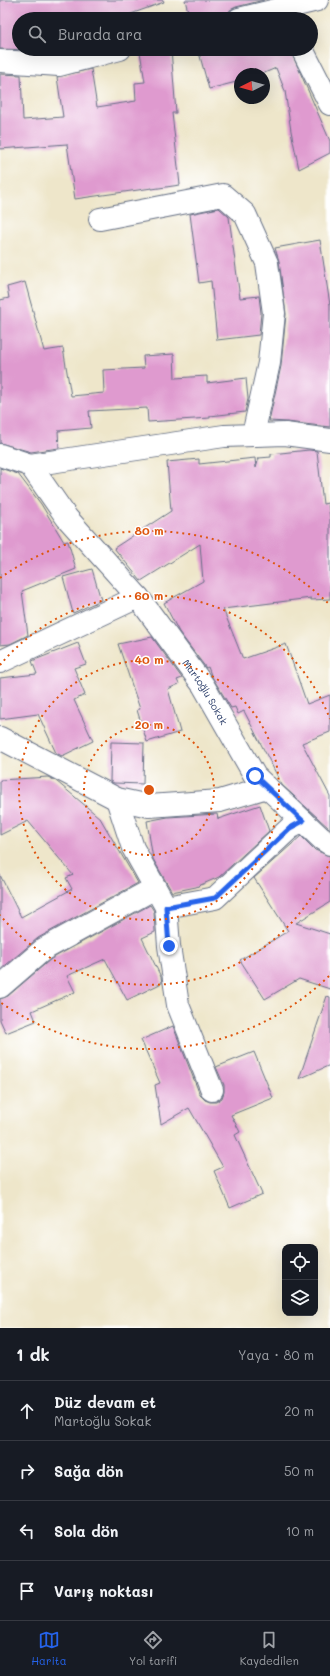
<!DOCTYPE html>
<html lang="tr">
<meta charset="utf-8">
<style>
body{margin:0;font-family:Mali,sans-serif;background:#20242c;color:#f1f3f6}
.controls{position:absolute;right:12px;bottom:12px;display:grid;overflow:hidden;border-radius:8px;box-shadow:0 4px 16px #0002}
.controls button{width:36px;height:36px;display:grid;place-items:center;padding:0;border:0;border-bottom:1px solid #363941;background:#171b24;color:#f1f3f6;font:20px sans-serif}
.compass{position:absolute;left:234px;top:68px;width:36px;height:36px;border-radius:50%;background:#171b24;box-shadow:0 4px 16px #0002;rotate:265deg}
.stop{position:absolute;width:12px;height:12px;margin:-9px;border:3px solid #2563eb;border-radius:50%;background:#fff}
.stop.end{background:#2563eb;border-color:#fff;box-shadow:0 1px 4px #0008}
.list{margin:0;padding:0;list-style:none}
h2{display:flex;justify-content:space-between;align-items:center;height:52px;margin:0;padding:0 16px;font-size:17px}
h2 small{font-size:13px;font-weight:400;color:#9ea1a6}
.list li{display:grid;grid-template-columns:26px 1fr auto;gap:12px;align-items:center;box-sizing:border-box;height:60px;padding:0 16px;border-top:1px solid #363941}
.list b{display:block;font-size:15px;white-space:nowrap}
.list p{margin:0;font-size:13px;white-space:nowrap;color:#9ea1a6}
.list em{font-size:13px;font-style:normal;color:#9ea1a6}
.icon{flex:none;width:22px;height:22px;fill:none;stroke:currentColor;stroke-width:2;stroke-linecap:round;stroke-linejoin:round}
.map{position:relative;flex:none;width:330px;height:1328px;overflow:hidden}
.search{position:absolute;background:#171b24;box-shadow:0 4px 16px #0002;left:12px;right:12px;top:12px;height:44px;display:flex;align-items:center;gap:10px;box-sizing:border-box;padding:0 14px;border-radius:22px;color:#9ea1a6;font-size:15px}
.sheet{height:292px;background:#171b24}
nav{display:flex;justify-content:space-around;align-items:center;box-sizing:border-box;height:56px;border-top:1px solid #363941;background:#171b24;font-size:11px;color:#9ea1a6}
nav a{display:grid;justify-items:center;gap:2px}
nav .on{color:#2563eb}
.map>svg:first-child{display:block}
.building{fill:#df9acf}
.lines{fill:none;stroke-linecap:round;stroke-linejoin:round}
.minor-casing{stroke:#656f84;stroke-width:24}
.minor{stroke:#fff;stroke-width:22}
.route{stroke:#2563eb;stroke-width:5}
.ring{fill:none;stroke:#de5710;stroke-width:2;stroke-dasharray:2 4}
.labels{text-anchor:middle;stroke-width:3;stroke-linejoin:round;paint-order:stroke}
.street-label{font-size:10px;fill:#1b2f5e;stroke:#fff}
.centre{fill:#de5710;stroke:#fff;stroke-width:2}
.ring-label{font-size:12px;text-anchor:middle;font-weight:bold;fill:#de5710;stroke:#fff;stroke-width:3;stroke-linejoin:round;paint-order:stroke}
</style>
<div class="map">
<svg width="330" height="1328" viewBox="0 0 330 1328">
<rect width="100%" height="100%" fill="#fff"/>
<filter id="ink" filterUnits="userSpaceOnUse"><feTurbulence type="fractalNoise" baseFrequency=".025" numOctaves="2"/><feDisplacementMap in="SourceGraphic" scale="8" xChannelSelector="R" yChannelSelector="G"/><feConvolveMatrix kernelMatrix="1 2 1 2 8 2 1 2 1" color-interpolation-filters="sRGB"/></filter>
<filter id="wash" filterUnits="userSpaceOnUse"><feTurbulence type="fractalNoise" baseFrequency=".012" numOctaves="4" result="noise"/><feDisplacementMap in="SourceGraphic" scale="16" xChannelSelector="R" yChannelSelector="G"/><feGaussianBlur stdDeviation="0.9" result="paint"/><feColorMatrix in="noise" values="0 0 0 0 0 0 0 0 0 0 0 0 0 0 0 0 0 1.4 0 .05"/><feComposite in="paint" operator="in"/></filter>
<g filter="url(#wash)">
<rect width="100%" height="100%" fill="#eee6ca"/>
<g id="blocks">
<!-- building -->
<path class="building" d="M0,0H163L164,2L117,19H19V49H33L29,50L0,49Z
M185,0H264L236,7L230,10L227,19H190Z
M156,49H171L176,113H172L180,185L152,189V188L75,199L67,144L0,149V74L21,75L23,120L63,117L57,77L91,69L97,107L136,101L135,83L145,82L140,52Z
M198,49H290L330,141V153L299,169L291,131L285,91L276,68L262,74H240V81L209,89Z
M219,208L229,217L240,298L259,296L261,313L259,335L217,340L211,281L199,283L190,214Z
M320,240L330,305V427L287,422L269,421L281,366L286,314L279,261L275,248Z
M25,282L44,351L63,348L71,396L104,393L103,370L144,368L143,356L174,354L175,378L207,376V383L246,378L248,399L245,412L210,416V418L148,422L147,408L89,411L91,428L58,431L59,448L31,452L0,443V300L9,298L7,287Z
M309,450L317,451L323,504L328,503L330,519V599L311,600V598L223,609L243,659L286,644L307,704L330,695V732L302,743L330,796V829L282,785L244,711L238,714L235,707L231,708L211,675L208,667L206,668L179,632L164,603L203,581L200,544L141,581L114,548L171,511L167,462L199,459V464L255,458L256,468L259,458L271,457V454Z
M0,468L18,474L41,504L64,542L68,541L76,569L22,591L28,635L10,644L0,645Z
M92,569L101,600L73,613L63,577Z
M152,637L182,678L177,680L179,684L168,689L180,732L147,742L137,710L140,709L118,644Z
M78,643L86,664L74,668L85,695L74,700L93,741L62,756L56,753L38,714L0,719V678L37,674L32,661Z
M111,742L144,743L143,784L114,783L110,781Z
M48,777L56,781L100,818L138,883L38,938L0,970V875L21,917L72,889L66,878L73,875L28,821L0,835V780Z
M260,805L269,831L219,877L196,887L172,892L153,859L147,821L168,817L217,814L218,819Z
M301,836L315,850L330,856V902L296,923L330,934V989L299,979L265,999L240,960L288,931L254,878Z
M150,905L154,911L155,932L142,938L161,977L162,983L127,1000L105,959L67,976L75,992L32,1011L36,1021L6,1033L0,1020V999L8,996L51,959Z
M327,996L330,997V1065L299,1079Z
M173,1026L200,1095L205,1100L210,1102H216L222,1098L224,1092V1085L216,1067L254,1052L273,1098L231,1115L240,1132L235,1135L262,1194L230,1208L214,1171L223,1167L189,1108L161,1124L155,1085L160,1083L141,1040Z"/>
</g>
</g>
<g filter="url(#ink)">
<use href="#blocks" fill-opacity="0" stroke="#656f84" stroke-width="1"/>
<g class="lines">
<!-- minor casing -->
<g class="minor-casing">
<g id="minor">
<path d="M239,19L317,0"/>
<path d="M302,49L330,104"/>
<path d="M0,61L59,65L120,49"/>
<path d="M100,219L223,195L245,214L267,263L274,313L269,363L253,435"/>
<path id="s1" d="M0,455L30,465L67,518L138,597L203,685L255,776L322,839L330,844"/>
<path d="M30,465L224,436L285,434L330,440"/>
<path d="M0,662L138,597"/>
<path d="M0,738L117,799L149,806L220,801L267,787"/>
<path d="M117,799L133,848L166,907L169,946L178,1005L212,1090"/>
<path d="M166,907L215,898L290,828L303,821"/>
<path d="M0,987L44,949L155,888"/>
</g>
</g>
<!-- minor -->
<use href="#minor" class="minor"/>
</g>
</g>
<g class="lines" filter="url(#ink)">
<!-- route -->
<path class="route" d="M169,946L166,907L215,898L290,828L303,821L255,776"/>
</g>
<!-- distance rings -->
<g class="ring">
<circle cx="149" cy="790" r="65"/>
<circle cx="149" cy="790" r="130"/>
<path d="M330 861A194 194 0 0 1 0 915M0 665A194 194 0 0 1 330 719"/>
<path d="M329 976A259 259 0 0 1 0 1002M0 578A259 259 0 0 1 329 604"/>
</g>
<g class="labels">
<!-- street labels -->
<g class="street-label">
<text dy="4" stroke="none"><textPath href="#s1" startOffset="319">Martoğlu Sokak</textPath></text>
</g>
</g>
<circle cx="149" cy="790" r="6" class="centre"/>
<g class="ring-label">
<text x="149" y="535">80 m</text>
<text x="149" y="600">60 m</text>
<text x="149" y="664">40 m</text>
<text x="149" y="729">20 m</text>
</g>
</svg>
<div class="controls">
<button><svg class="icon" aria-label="locate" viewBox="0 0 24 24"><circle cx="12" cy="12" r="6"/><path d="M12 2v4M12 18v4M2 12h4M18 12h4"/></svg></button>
<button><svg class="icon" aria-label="layers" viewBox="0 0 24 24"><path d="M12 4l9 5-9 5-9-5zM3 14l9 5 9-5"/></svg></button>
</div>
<svg class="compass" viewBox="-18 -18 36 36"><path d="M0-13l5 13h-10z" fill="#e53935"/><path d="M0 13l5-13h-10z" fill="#9ea1a6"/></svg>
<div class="stop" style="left:255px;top:776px"></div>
<div class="stop end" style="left:169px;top:946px"></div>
<div class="search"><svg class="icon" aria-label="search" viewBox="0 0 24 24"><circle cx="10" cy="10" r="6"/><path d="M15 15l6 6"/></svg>Burada ara</div>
</div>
<section class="sheet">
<h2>1 dk<small>Yaya · 80 m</small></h2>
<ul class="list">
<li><svg class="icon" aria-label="ahead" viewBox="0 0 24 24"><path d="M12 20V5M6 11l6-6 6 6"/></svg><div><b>Düz devam et</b><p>Martoğlu Sokak</p></div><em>20 m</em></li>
<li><svg class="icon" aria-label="right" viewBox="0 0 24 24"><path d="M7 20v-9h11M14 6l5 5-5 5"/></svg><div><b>Sağa dön</b></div><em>50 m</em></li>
<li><svg class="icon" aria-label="left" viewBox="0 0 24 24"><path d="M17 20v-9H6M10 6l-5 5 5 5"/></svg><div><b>Sola dön</b></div><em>10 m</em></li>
<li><svg class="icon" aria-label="arrive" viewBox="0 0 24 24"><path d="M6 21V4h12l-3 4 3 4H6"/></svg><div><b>Varış noktası</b></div></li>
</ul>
</section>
<nav>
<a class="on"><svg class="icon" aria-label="map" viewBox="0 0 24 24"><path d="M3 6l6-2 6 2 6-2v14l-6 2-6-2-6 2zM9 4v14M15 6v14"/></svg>Harita</a>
<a><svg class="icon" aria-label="directions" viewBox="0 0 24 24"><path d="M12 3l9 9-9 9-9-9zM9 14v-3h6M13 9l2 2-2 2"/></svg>Yol tarifi</a>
<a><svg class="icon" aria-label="saved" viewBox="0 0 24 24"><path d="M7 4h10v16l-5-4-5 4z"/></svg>Kaydedilen</a>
</nav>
